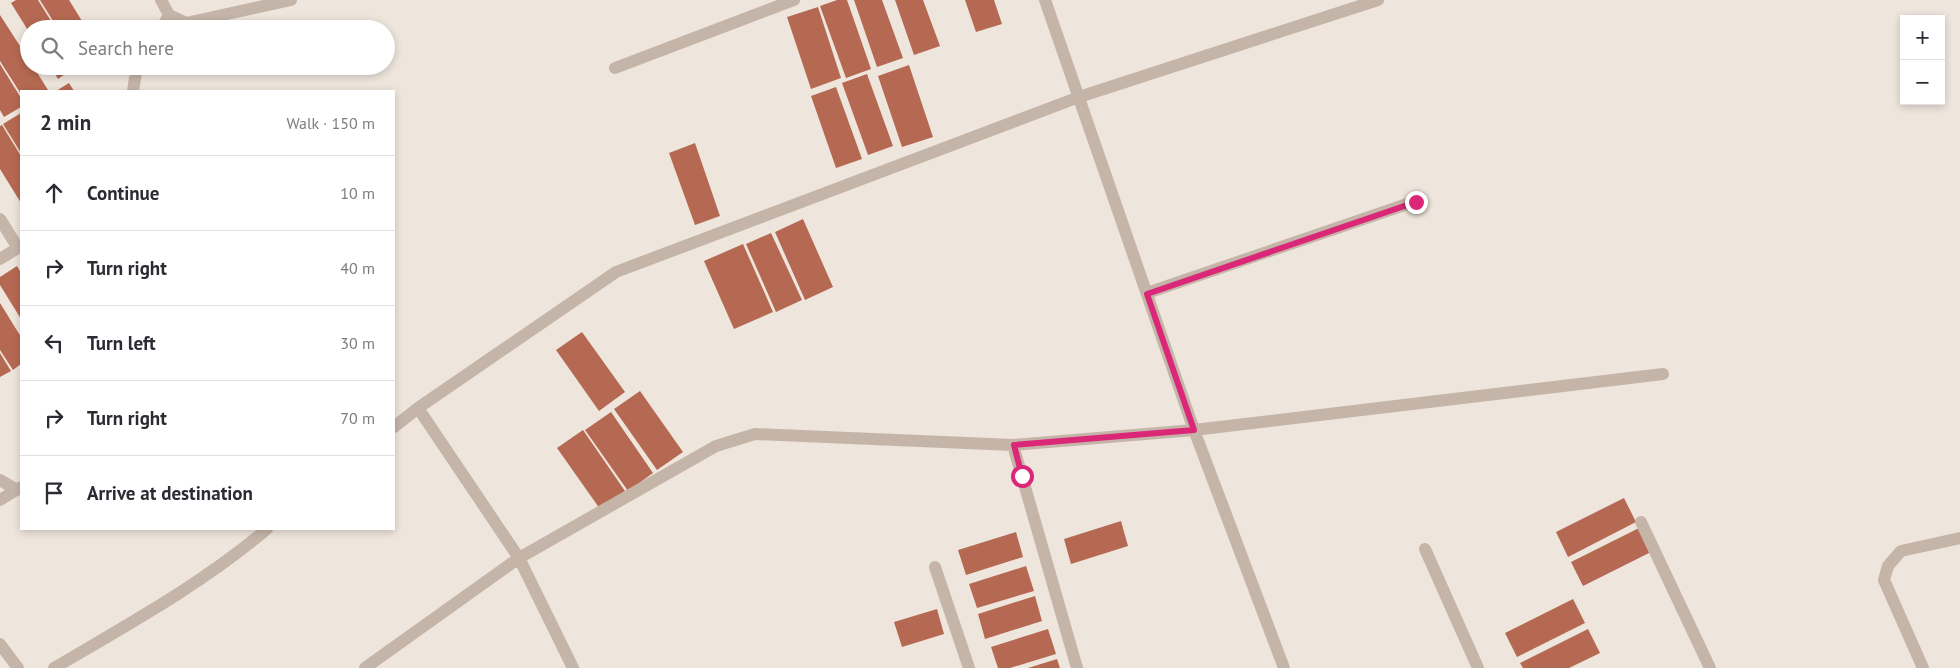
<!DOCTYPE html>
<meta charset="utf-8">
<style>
body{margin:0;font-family:"PT Sans",sans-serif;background:#f2f2f3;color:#2b2b33}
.controls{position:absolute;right:15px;top:15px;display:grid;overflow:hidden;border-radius:0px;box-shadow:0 2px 8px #0003}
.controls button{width:45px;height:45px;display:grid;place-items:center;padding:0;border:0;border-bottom:1px solid #e1e1e2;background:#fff;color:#2b2b33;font:25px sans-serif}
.stop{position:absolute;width:15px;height:15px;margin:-11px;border:4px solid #db2777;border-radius:50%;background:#fff}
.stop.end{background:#db2777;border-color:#fff;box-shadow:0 1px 5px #0008}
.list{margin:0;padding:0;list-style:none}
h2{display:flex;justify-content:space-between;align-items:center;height:65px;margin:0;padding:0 20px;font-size:21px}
h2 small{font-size:16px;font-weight:400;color:#7c7c81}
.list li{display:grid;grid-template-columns:32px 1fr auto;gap:15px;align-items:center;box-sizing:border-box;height:75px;padding:0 20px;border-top:1px solid #e1e1e2}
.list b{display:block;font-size:19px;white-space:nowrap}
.list em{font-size:16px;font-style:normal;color:#7c7c81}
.icon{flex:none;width:28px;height:28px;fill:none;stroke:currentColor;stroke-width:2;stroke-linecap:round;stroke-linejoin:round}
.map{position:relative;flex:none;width:1960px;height:668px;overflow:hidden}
.search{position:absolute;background:#fff;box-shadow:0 2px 8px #0003;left:20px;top:20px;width:375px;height:55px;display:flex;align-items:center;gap:12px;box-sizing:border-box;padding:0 18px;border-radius:28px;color:#7c7c81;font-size:19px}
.panel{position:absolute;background:#fff;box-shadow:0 2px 8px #0003;left:20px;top:90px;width:375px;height:440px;border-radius:0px}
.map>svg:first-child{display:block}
.building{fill:#b66952}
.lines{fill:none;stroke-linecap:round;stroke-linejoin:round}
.minor{stroke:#c5b5a9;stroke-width:12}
.route{stroke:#db2777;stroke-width:6}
</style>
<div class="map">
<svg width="1960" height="668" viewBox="0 0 1960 668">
<rect width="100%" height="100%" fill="#eee5dc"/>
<!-- building -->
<path class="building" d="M16,0H38L56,29H29V32L11,3Z
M40,0H69L87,29H58Z
M837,0H847L871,69L846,78L820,6Z
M854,0H882L903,58L877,67Z
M895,0H923L940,46L914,55Z
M965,0H994L1002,24L976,32Z
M818,7L841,78L811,89L787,17Z
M0,15L29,60V66H33L48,90L46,91H21V94L0,61Z
M0,64L21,98V107L4,117L0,110Z
M909,65L933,137L902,147L878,76Z
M50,66H77L58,79Z
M867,74L893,146L868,155L842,83Z
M69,83L74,91H56Z
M836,87L862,159L836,168L811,96Z
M21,113V153L3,124Z
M2,125L21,156V203L0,169V126Z
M695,143L720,216L695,225L669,153Z
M803,219L833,287L805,300L775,232Z
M771,233L802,300L776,312L746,244Z
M743,244L773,312L734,329L704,261Z
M17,266L21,273V319L0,285V277Z
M0,303L21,337V364L13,370L0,350Z
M582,332L625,392L599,411L556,350Z
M0,353L11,371L0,377Z
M640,391L683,452L657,470L614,409Z
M611,412L653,473L628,491L585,430Z
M583,430L625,491L600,509L557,448Z
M1624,498L1636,522L1568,557L1556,532Z
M1121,521L1128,546L1071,564L1064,539Z
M1639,528L1651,552L1583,586L1571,562Z
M1016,532L1023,557L966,575L958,550Z
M1026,566L1034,591L977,608L969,584Z
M1035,596L1042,621L985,639L978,614Z
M1573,599L1585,623L1517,657L1505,633Z
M937,609L944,634L902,647L894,622Z
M1048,629L1056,654L1010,668H998L991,647Z
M1588,629L1600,653L1569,668H1523L1520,663Z
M1057,659L1060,668H1028Z"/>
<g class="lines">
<!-- minor -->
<path class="minor" d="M161,0L169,15L186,23L291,0
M1045,0L1194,430L1284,668
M161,29L169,15
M615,68L794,0
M133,91L137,66
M0,219L18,248
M0,259L21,246
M1147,293L1416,201
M418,408L519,558L573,668
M394,427L418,408L616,272L1079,97L1378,0
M0,480L17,490
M0,500L21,487
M1641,522L1710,668
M1425,549L1478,668
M935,567L969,668
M0,644L18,668
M54,668C127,625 202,584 267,529
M365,668L519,558L716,446L755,434L1013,445
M1077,668L1013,445L1194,430L1663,374
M1923,668L1884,580L1888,566L1901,551L1960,538"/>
</g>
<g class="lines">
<!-- route -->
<path class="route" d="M1022,476L1014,445L1194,430L1147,294L1416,202"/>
</g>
</svg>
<div class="controls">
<button>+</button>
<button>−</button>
</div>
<div class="stop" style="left:1022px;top:476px"></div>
<div class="stop end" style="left:1416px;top:202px"></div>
<div class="search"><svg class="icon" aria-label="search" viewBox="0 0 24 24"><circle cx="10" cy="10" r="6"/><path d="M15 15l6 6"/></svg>Search here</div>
<section class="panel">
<h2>2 min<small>Walk · 150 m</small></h2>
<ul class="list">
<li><svg class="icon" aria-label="ahead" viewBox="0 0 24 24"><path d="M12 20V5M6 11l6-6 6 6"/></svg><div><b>Continue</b></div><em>10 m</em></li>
<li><svg class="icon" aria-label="right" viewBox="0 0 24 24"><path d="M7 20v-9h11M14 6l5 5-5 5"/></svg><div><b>Turn right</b></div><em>40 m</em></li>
<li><svg class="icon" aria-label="left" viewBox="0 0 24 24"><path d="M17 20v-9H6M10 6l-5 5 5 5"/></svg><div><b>Turn left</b></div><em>30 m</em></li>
<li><svg class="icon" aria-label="right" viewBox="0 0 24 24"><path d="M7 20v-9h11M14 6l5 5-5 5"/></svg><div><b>Turn right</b></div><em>70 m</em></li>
<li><svg class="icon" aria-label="arrive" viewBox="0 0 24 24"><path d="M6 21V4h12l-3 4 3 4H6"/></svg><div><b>Arrive at destination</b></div></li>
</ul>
</section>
</div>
